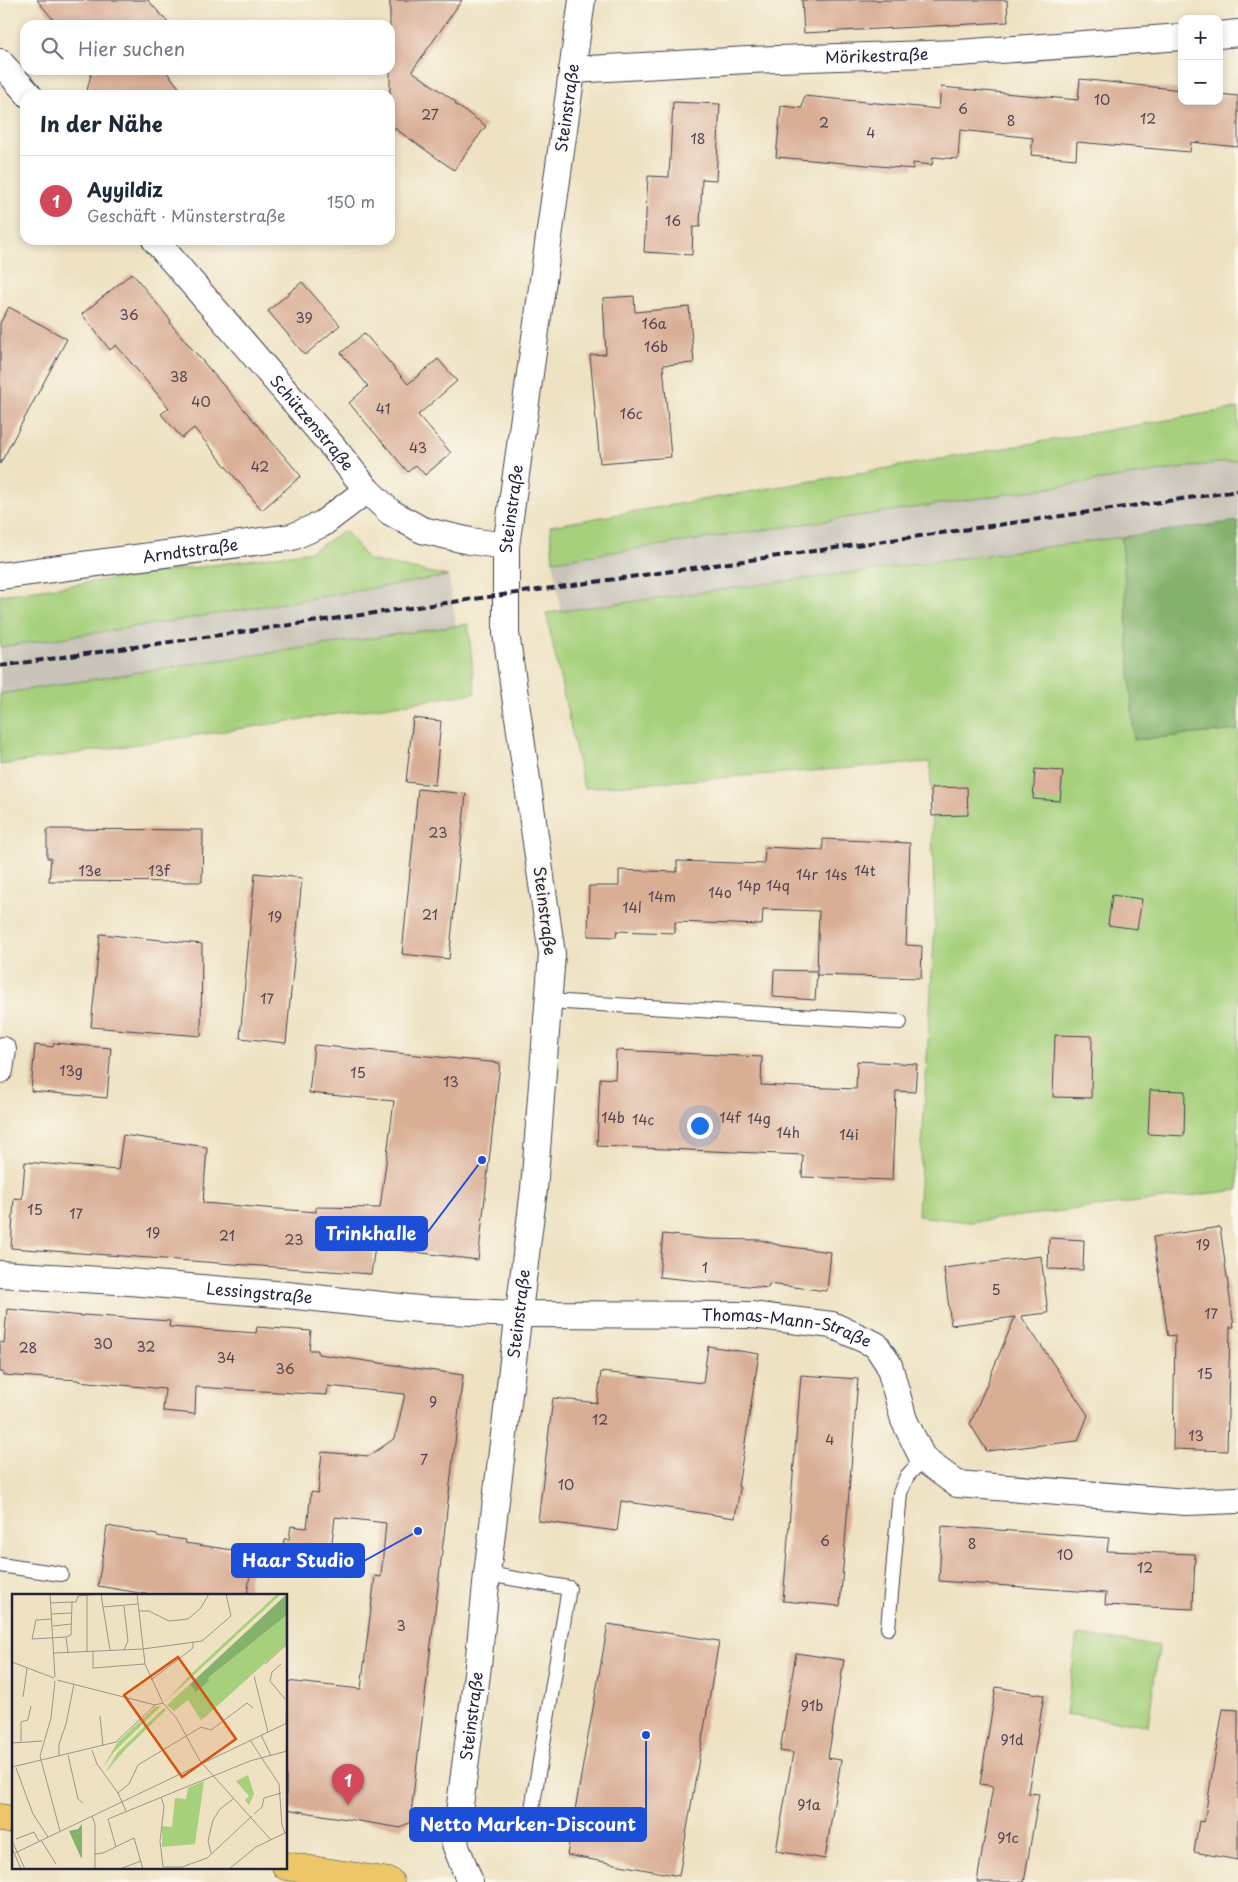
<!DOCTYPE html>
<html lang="de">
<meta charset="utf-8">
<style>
body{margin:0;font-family:"Playpen Sans",sans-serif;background:#f2f2f3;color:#1f2937}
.controls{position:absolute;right:15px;top:15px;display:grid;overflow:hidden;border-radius:10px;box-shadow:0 2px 8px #0003}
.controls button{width:45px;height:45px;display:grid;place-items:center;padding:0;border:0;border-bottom:1px solid #e0e1e3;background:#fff;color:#1f2937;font:25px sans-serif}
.you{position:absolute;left:699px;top:1125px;width:18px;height:18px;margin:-12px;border:4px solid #fff;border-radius:50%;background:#1a73e8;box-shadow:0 0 0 8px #1a73e833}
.badge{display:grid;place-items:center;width:32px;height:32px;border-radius:50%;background:#d1495b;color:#fff;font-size:16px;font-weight:700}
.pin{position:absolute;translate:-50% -41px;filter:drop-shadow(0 1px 2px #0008)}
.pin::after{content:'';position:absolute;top:26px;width:18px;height:15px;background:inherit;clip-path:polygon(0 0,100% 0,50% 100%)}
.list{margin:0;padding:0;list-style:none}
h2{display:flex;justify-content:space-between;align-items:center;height:65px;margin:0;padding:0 20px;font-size:21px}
h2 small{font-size:16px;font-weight:400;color:#747a83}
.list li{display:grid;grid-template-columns:32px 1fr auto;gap:15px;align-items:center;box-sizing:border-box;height:90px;padding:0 20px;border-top:1px solid #e0e1e3}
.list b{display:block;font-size:19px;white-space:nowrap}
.list p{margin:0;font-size:16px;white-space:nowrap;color:#747a83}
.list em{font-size:16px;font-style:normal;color:#747a83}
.icon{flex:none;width:28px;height:28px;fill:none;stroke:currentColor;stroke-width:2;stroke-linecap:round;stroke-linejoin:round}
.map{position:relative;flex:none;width:1238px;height:1882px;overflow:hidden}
.search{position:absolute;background:#fff;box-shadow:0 2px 8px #0003;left:20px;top:20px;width:375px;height:55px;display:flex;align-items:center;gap:12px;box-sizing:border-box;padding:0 18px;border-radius:15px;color:#747a83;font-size:19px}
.panel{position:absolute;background:#fff;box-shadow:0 2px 8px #0003;left:20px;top:90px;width:375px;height:155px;border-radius:15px}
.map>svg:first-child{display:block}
.industrial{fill:#c9c3b8}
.green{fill:#a6d07c;stroke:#64795c}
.forest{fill:#84b26c;stroke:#536a54}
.building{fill:#d9ae95}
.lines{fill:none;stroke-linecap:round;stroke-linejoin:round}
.service-casing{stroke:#413f4f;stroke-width:16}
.minor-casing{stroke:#413f4f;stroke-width:28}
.primary-casing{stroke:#413f4f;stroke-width:29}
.service{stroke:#fff;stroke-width:14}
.minor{stroke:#fff;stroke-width:26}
.primary{stroke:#ecc669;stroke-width:28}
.rail{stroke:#22223b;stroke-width:4;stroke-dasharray:8 4;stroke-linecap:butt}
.labels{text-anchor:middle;stroke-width:4;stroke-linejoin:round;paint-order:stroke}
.number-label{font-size:14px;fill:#504552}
.street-label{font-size:16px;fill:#22223b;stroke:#fbf7ec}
.inset-road{fill:none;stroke:#9c958c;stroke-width:1}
.view{fill:#d45411;fill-opacity:0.15;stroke:#d45411;stroke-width:2.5}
.inset-edge{fill:none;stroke:#22223b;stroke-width:2.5}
.leader{fill:none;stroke:#1d4ed8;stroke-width:2}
.callout-dot{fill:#1d4ed8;stroke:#fbf7ec;stroke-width:2}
.callout{fill:#1d4ed8;stroke:#1d4ed8;stroke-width:2}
.callout-label{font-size:18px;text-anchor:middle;font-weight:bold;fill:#fff}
</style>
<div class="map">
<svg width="1238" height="1882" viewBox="0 0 1238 1882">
<rect width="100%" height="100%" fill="#fbf7ec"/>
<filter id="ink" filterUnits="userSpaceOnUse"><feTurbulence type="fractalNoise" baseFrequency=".02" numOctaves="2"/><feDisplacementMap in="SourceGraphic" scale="10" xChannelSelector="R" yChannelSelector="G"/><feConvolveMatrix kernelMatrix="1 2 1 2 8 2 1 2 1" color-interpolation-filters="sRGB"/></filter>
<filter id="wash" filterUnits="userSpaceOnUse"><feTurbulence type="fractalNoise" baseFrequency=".0096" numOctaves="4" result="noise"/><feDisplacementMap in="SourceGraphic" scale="20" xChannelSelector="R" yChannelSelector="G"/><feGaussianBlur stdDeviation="1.12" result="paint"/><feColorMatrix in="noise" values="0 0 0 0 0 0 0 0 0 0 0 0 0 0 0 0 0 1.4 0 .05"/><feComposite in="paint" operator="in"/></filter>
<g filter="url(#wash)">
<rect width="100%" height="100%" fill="#eee2c2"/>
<!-- industrial -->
<path class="industrial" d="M1238,460V521L561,611L553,561Z
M448,576L456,626L158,669L0,694V647L173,621Z"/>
<!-- green -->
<path class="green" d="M1238,408V460L553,561L550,526Z
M345,530L368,560L448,576L173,621L0,647V595L312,551Z
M1122,537L1134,740L1238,730V1190L970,1222L918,1216L935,921L930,762L584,788L546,613Z
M468,624L475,693L0,765V694L158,669Z
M1077,1635L1159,1646L1148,1725L1066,1714Z"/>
<!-- forest -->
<path class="forest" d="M1238,521V730L1134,740L1122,537Z"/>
<g id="blocks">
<!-- building -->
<path class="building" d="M37,0H148L170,25H58Z
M390,0H462L412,71L456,102L455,104L486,126L454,170L390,125Z
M802,0H1007L1008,22L804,33Z
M87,70H165L185,95H86L91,74Z
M1080,79L1182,90V101H1219V94L1238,96V147L1191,142L1190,152L1077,142L1076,159L1031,155L1033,138L960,130L958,159L933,157L932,165L913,163V169L776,157L781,106L802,108L804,96L939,109L941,87L1078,100Z
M673,102L720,104L716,180L702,179L700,227H693L692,255L644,252L648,176L669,177Z
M132,273L171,321L170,323L301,476L262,510L194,428L182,438L161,414L169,408L116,345L110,350L82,314Z
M302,282L340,325L305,355L268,311Z
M634,296L635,312L689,307L694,363L663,365L671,457L600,463L590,355L606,354L603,298Z
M9,307L67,339L0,464V323Z
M364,333L408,384L438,359L457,381L418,415L451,453L425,475L416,465L408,472L349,403L368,386L341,353Z
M413,718L441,721L435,785L406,782Z
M1035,769L1063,771L1060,801L1033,799Z
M967,787L968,815L932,816L931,788Z
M418,789L466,794L449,959L402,954Z
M47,829L203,830L202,882L49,881L51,858H47Z
M823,839L910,843L906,945L922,946L921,978L816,975L817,972L815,1000L773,997L774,970L817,971L819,911L763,909L762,925L675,922V933L617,931L616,937L588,936L589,886H619V870L677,872V861L764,864L765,847L823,850Z
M255,873L302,878L286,1043L240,1038Z
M1112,895L1142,899L1137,929L1108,925Z
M100,934L202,944L201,1036L91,1027Z
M1055,1035L1092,1036L1091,1098L1053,1097Z
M54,1043L111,1048L107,1098L31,1091L35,1045L53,1047Z
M314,1045L500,1063L478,1260L375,1247L371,1274L11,1248L14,1198L22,1199L25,1162L118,1170L123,1135L207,1147L203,1203L316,1212V1207L380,1208L394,1101L309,1093Z
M616,1050L762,1057L761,1085L801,1087L856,1089L857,1061L917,1064L915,1092L896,1091L892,1180L802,1177L803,1155L597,1146L600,1078L615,1079Z
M1150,1090L1185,1091L1184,1136L1148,1134Z
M1220,1227L1234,1327H1230L1227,1451L1173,1449L1175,1335L1168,1336L1153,1237Z
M663,1234L707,1239L761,1240L782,1246L831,1252L827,1291L769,1284L768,1288L659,1277Z
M1049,1238L1084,1240L1083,1270L1048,1269Z
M1041,1256L1048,1313L1021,1316L1088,1415L1078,1441L987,1451L970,1424L1015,1317L951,1325L944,1268Z
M7,1309L83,1316V1315L170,1321L169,1327L256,1333L257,1327L311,1331L309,1350H318V1354L463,1375L410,1822L401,1828L286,1809V1681L361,1689L375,1576L381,1577L386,1523L335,1517L328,1575L280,1569L284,1539H289L291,1526L307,1528L311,1492L318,1493L322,1452L369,1456L395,1438L405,1394L328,1386L327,1395L196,1387L195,1414L163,1411L165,1389L78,1381V1380L3,1375V1372H0V1342L4,1343Z
M708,1346L759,1354L738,1487L740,1488L735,1518L621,1501L617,1531L538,1521L553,1398L597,1403L601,1372L703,1383Z
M801,1375L858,1379L840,1606L783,1601Z
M107,1526L157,1535V1536L186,1540L185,1543L253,1553L247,1596H158L98,1586Z
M942,1526L1109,1538L1107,1551L1195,1554L1193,1609L1105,1605L1106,1593L939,1581Z
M608,1624L719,1641L679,1876L567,1855Z
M796,1653L844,1660L828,1758L841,1760L825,1859L776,1851L793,1753L780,1751Z
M996,1687L1044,1695L1028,1793L1039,1794L1024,1882H977L993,1786L980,1784Z
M1223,1709L1238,1710V1860L1194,1852L1199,1821L1204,1822Z"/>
</g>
</g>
<g filter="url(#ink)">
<use href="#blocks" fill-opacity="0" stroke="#413f4f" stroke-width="1"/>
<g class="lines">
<!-- service casing -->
<g class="service-casing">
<path id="service" d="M548,1001L900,1022
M0,1565L61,1574
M487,1574L569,1588L530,1821
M888,1628L900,1493L907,1476L923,1459"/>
</g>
<!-- minor casing -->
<g class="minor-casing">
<g id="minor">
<path d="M1219,35L1238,33"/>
<path d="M0,62L29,95"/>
<path id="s1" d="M572,70L748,60L959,53L1182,37"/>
<path id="s2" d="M155,240L334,448L367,490L390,512L422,530L470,541L506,546"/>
<path id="s3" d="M0,576L292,537L322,524L367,490"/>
<path d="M0,1070L3,1050"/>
<path id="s4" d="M0,1274L117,1281L287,1295L428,1310L518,1314L751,1315L832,1325L876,1345L889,1365L904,1420L923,1459L957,1484L1186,1502L1238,1500"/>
<path id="s5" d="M470,1882L455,1844L478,1666L487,1574L534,1189L552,954L506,633V546L582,0"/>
</g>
</g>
<!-- primary casing -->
<g class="primary-casing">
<path id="primary" d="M0,1818L14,1820
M286,1866L390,1882"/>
</g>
<!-- service -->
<use href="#service" class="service"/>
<!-- minor -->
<use href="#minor" class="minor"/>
<!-- primary -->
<use href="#primary" class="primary"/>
<!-- rail -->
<path class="rail" d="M0,666L1238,491"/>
</g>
</g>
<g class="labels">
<!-- number labels -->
<g class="number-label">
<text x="1102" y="105">10</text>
<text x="963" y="114">6</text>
<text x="430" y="120">27</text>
<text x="1148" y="124">12</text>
<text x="1011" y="126">8</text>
<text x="824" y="128">2</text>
<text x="871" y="138">4</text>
<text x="698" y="144">18</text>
<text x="673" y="226">16</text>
<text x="129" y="320">36</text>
<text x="304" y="323">39</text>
<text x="654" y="329">16a</text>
<text x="656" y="352">16b</text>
<text x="179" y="382">38</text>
<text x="201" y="407">40</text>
<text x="383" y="414">41</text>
<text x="631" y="419">16c</text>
<text x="418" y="453">43</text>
<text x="260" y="472">42</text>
<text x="438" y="838">23</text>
<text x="90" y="876">13e</text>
<text x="159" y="876">13f</text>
<text x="865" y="876">14t</text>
<text x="807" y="880">14r</text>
<text x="836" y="880">14s</text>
<text x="749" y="891">14p</text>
<text x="778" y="891">14q</text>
<text x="720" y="898">14o</text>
<text x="662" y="902">14m</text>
<text x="632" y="913">14l</text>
<text x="430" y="920">21</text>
<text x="275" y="922">19</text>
<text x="267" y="1004">17</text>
<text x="71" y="1076">13g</text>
<text x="358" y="1078">15</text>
<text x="451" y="1087">13</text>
<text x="613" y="1123">14b</text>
<text x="730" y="1123">14f</text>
<text x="759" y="1124">14g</text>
<text x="643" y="1125">14c</text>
<text x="788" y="1138">14h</text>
<text x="849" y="1140">14i</text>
<text x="35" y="1215">15</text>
<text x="76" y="1219">17</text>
<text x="153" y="1238">19</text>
<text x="227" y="1241">21</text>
<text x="294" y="1245">23</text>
<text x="1203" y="1250">19</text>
<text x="705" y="1273">1</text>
<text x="996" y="1295">5</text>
<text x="1211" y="1319">17</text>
<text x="103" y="1349">30</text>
<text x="146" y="1352">32</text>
<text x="28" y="1353">28</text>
<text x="226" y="1363">34</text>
<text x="285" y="1374">36</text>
<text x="1205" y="1379">15</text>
<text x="433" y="1407">9</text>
<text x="600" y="1425">12</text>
<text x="1196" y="1441">13</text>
<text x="830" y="1445">4</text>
<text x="424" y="1465">7</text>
<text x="566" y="1490">10</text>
<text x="825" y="1546">6</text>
<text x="972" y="1549">8</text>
<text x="1065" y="1560">10</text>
<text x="1145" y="1573">12</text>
<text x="401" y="1631">3</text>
<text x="812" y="1711">91b</text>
<text x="1012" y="1745">91d</text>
<text x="809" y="1810">91a</text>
<text x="1008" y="1843">91c</text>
</g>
<!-- street labels -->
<g class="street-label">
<text dy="6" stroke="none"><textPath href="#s1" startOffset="305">Mörikestraße</textPath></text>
<text dy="6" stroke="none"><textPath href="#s5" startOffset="1790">Steinstraße</textPath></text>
<text dy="6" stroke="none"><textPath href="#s2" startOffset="241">Schützenstraße</textPath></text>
<text dy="6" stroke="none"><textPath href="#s5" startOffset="1385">Steinstraße</textPath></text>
<text dy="6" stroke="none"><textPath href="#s3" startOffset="192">Arndtstraße</textPath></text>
<text transform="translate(545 911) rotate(83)" y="6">Steinstraße</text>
<text dy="6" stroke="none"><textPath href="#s4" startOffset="260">Lessingstraße</textPath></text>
<text dy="6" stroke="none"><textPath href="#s5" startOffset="575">Steinstraße</textPath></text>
<text dy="6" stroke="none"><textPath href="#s4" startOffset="790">Thomas-Mann-Straße</textPath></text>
<text dy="6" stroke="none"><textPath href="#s5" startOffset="170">Steinstraße</textPath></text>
</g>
</g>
<!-- overview -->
<g transform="translate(12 1594)">
<rect width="275" height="275" fill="#eee2c2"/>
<path d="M265,0H269L153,108L179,80ZM275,21V49L192,124L189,126L176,106L162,117L155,111L178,90L185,98L196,84ZM149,112L102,158L90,175L105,149L143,113ZM152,114L154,116L113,156L93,179L106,158ZM236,181L242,200L237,211L233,206L237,202L224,187ZM192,187L183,250L150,253V232L160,233L163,204L174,205L176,194Z" fill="#a6d07c"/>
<path d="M275,0V21L196,84L197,87L184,98L178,90ZM70,230V263L69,264L57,237L66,235Z" fill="#84b26c"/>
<path class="inset-road" d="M38,0L43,83M125,0L133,70L151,109L165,125L188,167L259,246M75,1V57M66,2L89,0L91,13L126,10M38,9L60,8M112,12L116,47L112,56M91,13L98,56M127,17H137L157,27L176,25L188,15L197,0M39,20L60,19M40,25L24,26L20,45L54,43M41,32L59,30M81,57V74L133,70M42,59L131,55L190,47L219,22L214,0M56,59L54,43L59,41L60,8H64L66,2M0,68L42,84M253,70L275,50M269,70L260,78L258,87L273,105M242,82L256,138M45,86L143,111L151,109M139,86L181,54V48M43,87L39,124L28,162L48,237M11,103L15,74M88,122L91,152M274,129L275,103M249,141L259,162M238,146L267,190L270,231L273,239M0,149L30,147M9,149V128L16,126L19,112M80,156L85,170L106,199L114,217M47,161V150L54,130L62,90M56,161L66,205L71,209M0,173L104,148L143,111M4,174L21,220L36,243M106,199L117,190L126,171L189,133L199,136L235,109L241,114M149,203L152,212L148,247L151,273M242,220L250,213L252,204L269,199M80,222L83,230V275M4,245L22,238L27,247M29,246L44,270M0,247L13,275M104,253L96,225L238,167L275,157M0,254L9,275M3,259L275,129M199,259L196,247L201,226L208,215L221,205M82,260L91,259L122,244L131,275M151,273H170L195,264L240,222M108,275L129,267M217,275L244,253L275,238"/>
<path class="view" d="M166,63L224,145L170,183L112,101Z"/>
<rect width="275" height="275" class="inset-edge"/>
</g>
<!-- callouts -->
<path class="leader" d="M482 1160L427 1233M418 1531L364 1561M646 1735L646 1824"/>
<g class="callout-dot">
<circle cx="482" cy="1160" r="5"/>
<circle cx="418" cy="1531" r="5"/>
<circle cx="646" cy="1735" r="5"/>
</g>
<g class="callout">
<rect x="316" y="1217" width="111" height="33" rx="5"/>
<rect x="232" y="1544" width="132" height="33" rx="5"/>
<rect x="410" y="1808" width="236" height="33" rx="5"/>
</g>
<g class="callout-label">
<text x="371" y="1240">Trinkhalle</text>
<text x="298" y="1567">Haar Studio</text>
<text x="528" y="1831">Netto Marken-Discount</text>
</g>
</svg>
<div class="controls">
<button>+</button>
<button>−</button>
</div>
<div class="you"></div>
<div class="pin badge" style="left:348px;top:1805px">1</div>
<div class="search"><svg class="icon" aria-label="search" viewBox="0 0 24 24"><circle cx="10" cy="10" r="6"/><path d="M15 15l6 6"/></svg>Hier suchen</div>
<section class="panel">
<h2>In der Nähe<small></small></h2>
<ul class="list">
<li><span class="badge">1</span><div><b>Ayyildiz</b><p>Geschäft · Münsterstraße</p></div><em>150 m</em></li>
</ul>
</section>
</div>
